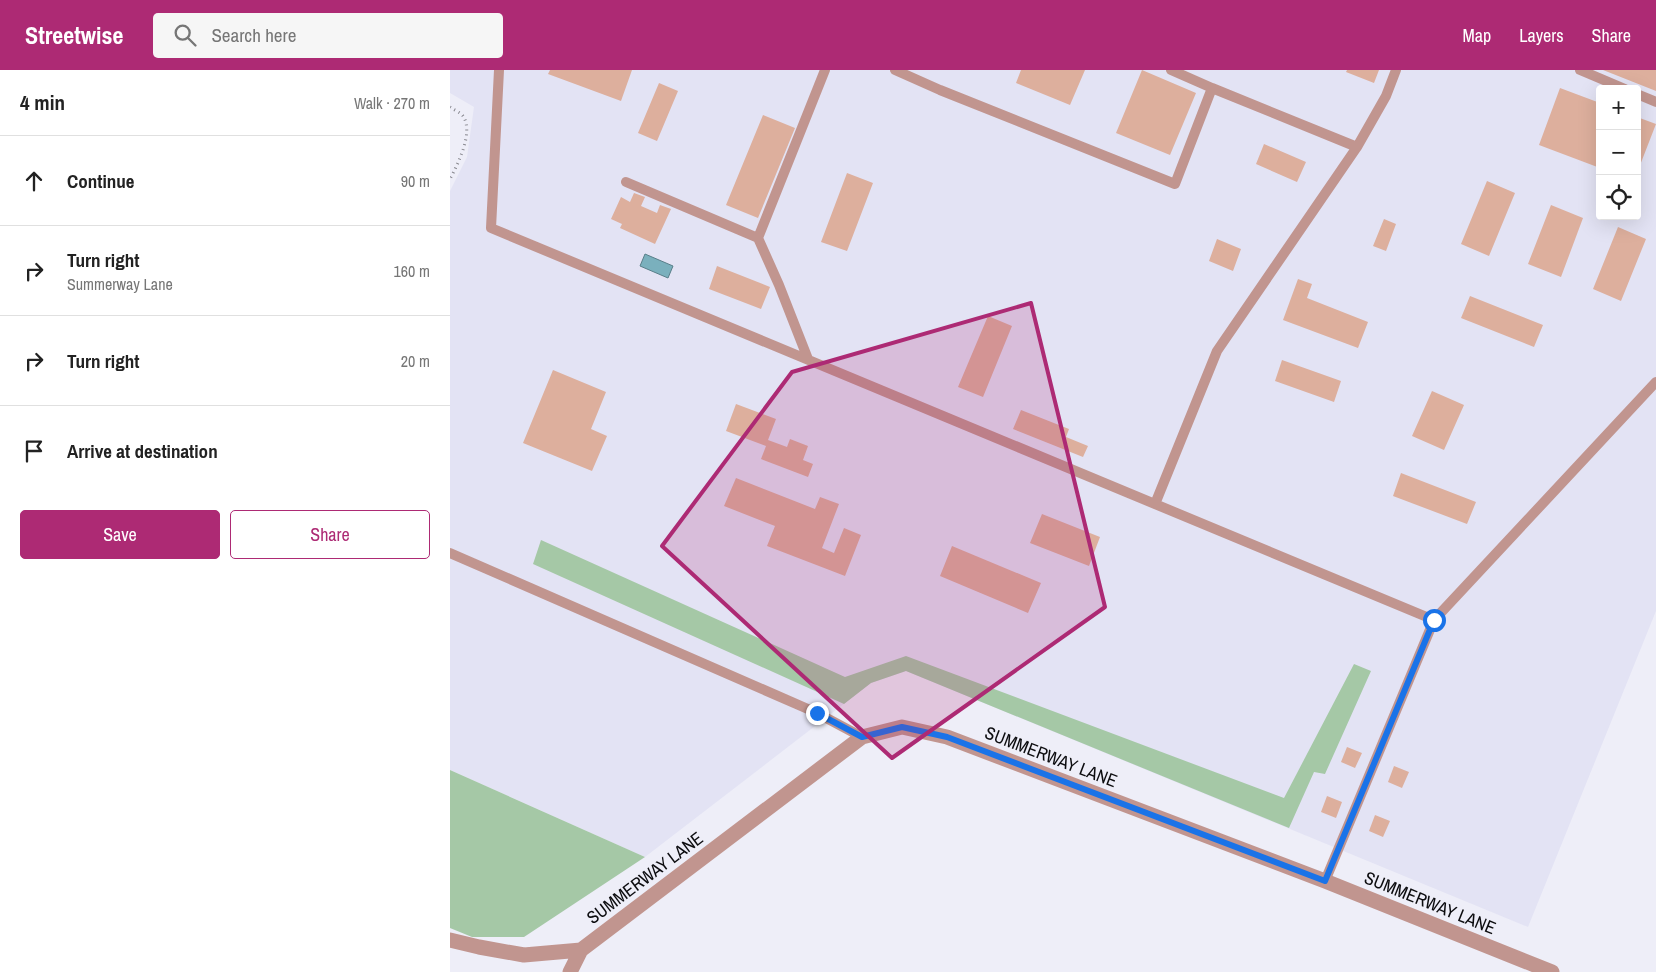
<!DOCTYPE html>
<meta charset="utf-8">
<style>
body{margin:0;font-family:"Archivo Narrow",sans-serif;background:#f6f6f6;color:#222}
.controls{position:absolute;right:15px;top:15px;display:grid;overflow:hidden;border-radius:5px;box-shadow:0 5px 20px #0002}
.controls button{width:45px;height:45px;display:grid;place-items:center;padding:0;border:0;border-bottom:1px solid #e0e0e0;background:#fff;color:#222;font:25px sans-serif}
.stop{position:absolute;width:15px;height:15px;margin:-11px;border:4px solid #1a73e8;border-radius:50%;background:#fff}
.stop.end{background:#1a73e8;border-color:#fff;box-shadow:0 1px 5px #0008}
.list{margin:0;padding:0;list-style:none}
h2{display:flex;justify-content:space-between;align-items:center;height:65px;margin:0;padding:0 20px;font-size:21px}
h2 small{font-size:16px;font-weight:400;color:#767676}
.list li{display:grid;grid-template-columns:32px 1fr auto;gap:15px;align-items:center;box-sizing:border-box;height:90px;padding:0 20px;border-top:1px solid #e0e0e0}
.list b{display:block;font-size:19px;white-space:nowrap}
.list p{margin:0;font-size:16px;white-space:nowrap;color:#767676}
.list em{font-size:16px;font-style:normal;color:#767676}
.actions{display:flex;gap:10px;padding:15px 20px}
.actions a{flex:1;padding:11px 0;border:1px solid #ad2a74;border-radius:5px;text-align:center;font-size:18px;color:#ad2a74}
.actions .main{background:#ad2a74;color:#fff}
.icon{flex:none;width:28px;height:28px;fill:none;stroke:currentColor;stroke-width:2;stroke-linecap:round;stroke-linejoin:round}
.map{position:relative;flex:none;width:1206px;height:902px;overflow:hidden}
header{display:flex;align-items:center;gap:30px;box-sizing:border-box;height:70px;padding:0 25px;background:#ad2a74;color:#fff}
header strong{font-size:24px}
nav{display:flex;gap:28px;margin-inline-start:auto;font-size:18px}
.search{width:350px;height:45px;background:#f6f6f6;display:flex;align-items:center;gap:12px;box-sizing:border-box;padding:0 18px;border-radius:5px;color:#767676;font-size:19px}
main{display:flex}
aside{flex:1;background:#fff}
.map>svg:first-child{display:block}
.built{fill:#e3e3f4;fill-rule:evenodd}
.forest{fill:#a5c8a6}
.water{fill:#7ab0bd;stroke:#597f89}
.building{fill:#ddaf9d}
.lines{fill:none;stroke-linecap:round;stroke-linejoin:round}
.path{stroke:#87878e;stroke-width:3;stroke-dasharray:1 4;stroke-linecap:butt}
.service{stroke:#c1958f;stroke-width:10}
.minor{stroke:#c1958f;stroke-width:15}
.route{stroke:#1a73e8;stroke-width:6}
.marked{fill:#ad2a74;fill-opacity:0.2;stroke:#ad2a74;stroke-width:4;stroke-linejoin:round}
.labels{text-anchor:middle;stroke-width:4.5;stroke-linejoin:round;paint-order:stroke}
.street-label{font-size:18px;fill:#0c0c0f;stroke:#eeeef8}
</style>
<header>
<strong>Streetwise</strong>
<div class="search"><svg class="icon" aria-label="search" viewBox="0 0 24 24"><circle cx="10" cy="10" r="6"/><path d="M15 15l6 6"/></svg>Search here</div>
<nav><a>Map</a><a>Layers</a><a>Share</a></nav>
</header>
<main>
<aside>
<h2>4 min<small>Walk · 270 m</small></h2>
<ul class="list">
<li><svg class="icon" aria-label="ahead" viewBox="0 0 24 24"><path d="M12 20V5M6 11l6-6 6 6"/></svg><div><b>Continue</b></div><em>90 m</em></li>
<li><svg class="icon" aria-label="right" viewBox="0 0 24 24"><path d="M7 20v-9h11M14 6l5 5-5 5"/></svg><div><b>Turn right</b><p>Summerway Lane</p></div><em>160 m</em></li>
<li><svg class="icon" aria-label="right" viewBox="0 0 24 24"><path d="M7 20v-9h11M14 6l5 5-5 5"/></svg><div><b>Turn right</b></div><em>20 m</em></li>
<li><svg class="icon" aria-label="arrive" viewBox="0 0 24 24"><path d="M6 21V4h12l-3 4 3 4H6"/></svg><div><b>Arrive at destination</b></div></li>
</ul>
<div class="actions"><a class="main">Save</a><a>Share</a></div>
</aside>
<div class="map">
<svg width="1206" height="902" viewBox="0 0 1206 902">
<rect width="100%" height="100%" fill="#eeeef8"/>
<!-- built -->
<path class="built" d="M0,0H1206V541L1078,857L456,601L421,613L195,787L0,700V121L17,87L24,37L0,23ZM1150,19H1187V146H1150Z"/>
<!-- forest -->
<path class="forest" d="M91,470L395,607L456,586L834,728L904,594L921,601L875,704L864,702L839,758L456,601L421,613L394,634L83,494Z
M0,700L195,787L74,867H22L0,858Z"/>
<!-- water -->
<path class="water" d="M195,184L223,196L218,208L190,196Z"/>
<!-- building -->
<path class="building" d="M100,0H182L171,31L98,4Z
M571,0H635L620,35L566,13Z
M692,0L746,23L720,85L666,63Z
M897,0H929L924,13L896,2Z
M1153,0H1206V21Z
M209,13L228,21L207,71L188,63Z
M1110,18L1150,33V98L1089,75Z
M313,45L345,58L308,148L276,135Z
M1187,47L1206,54L1187,103Z
M814,74L856,92L847,112L806,94Z
M397,103L423,113L397,181L371,172Z
M1037,111L1065,123L1039,186L1011,174Z
M184,123L195,127L191,136L207,143L210,135L221,139L205,174L170,158L172,154L161,149L171,127L180,132Z
M1101,135L1133,148L1111,207L1078,194Z
M934,149L946,154L936,181L923,176Z
M1168,157L1196,169L1171,231L1143,219Z
M767,169L791,179L783,201L759,191Z
M267,196L320,217L311,239L259,219Z
M848,209L862,214L857,228L918,252L908,278L833,250Z
M1020,226L1093,255L1084,277L1011,248Z
M538,246L562,256L533,327L508,317Z
M832,290L891,311L884,332L825,311Z
M103,300L156,322L141,359L157,366L142,401L73,373Z
M982,321L1014,335L994,380L962,366Z
M286,334L326,349L318,370L337,377L340,369L358,376L353,390L363,394L358,407L311,389L316,376L276,361Z
M571,340L619,359L616,367L638,376L633,387L563,359Z
M951,403L1026,432L1017,454L943,426Z
M286,408L365,439L370,427L389,434L372,478L384,483L394,458L411,465L395,506L317,476L325,456L274,436Z
M592,444L650,467L639,496L580,473Z
M502,476L591,513L578,543L490,506Z
M897,677L912,683L905,698L891,692Z
M944,696L959,702L952,718L938,712Z
M877,726L892,732L886,748L871,742Z
M925,745L940,751L933,767L919,761Z"/>
<g class="lines">
<!-- path -->
<path class="path" d="M0,37C4,40 10,42 13,46C24,62 8,94 0,109"/>
<!-- service -->
<path class="service" d="M49,0L41,158L984,550
M445,0L490,20L725,114L762,18L907,77
M721,0L762,18
M1130,0L1175,19
M1187,24L1206,32
M176,112L308,168
M358,289L329,215L308,168L375,0
M705,434L767,281L907,77L936,26L946,0
M0,483L367,643L412,667
M875,811L984,550L1206,312"/>
<!-- minor -->
<path class="minor" d="M0,870L29,877L74,885L131,880
M120,902L131,880L412,667L452,657L497,667L875,811L1102,902"/>
</g>
<g class="lines">
<!-- route -->
<path class="route" d="M367,643L412,667L452,657L497,667L875,811L984,550"/>
</g>
<!-- marked area -->
<path class="marked" d="M581,233L655,537L442,688L212,476L342,302Z"/>
<g class="labels">
<!-- street labels -->
<g class="street-label">
<text transform="translate(601 687) rotate(21)" y="6">SUMMERWAY LANE</text>
<text transform="translate(195 808) rotate(-37)" y="6">SUMMERWAY LANE</text>
<text transform="translate(980 833) rotate(22)" y="6">SUMMERWAY LANE</text>
</g>
</g>
</svg>
<div class="controls">
<button>+</button>
<button>−</button>
<button><svg class="icon" aria-label="locate" viewBox="0 0 24 24"><circle cx="12" cy="12" r="6"/><path d="M12 2v4M12 18v4M2 12h4M18 12h4"/></svg></button>
</div>
<div class="stop" style="left:984px;top:550px"></div>
<div class="stop end" style="left:367px;top:643px"></div>
</div>
</main>
